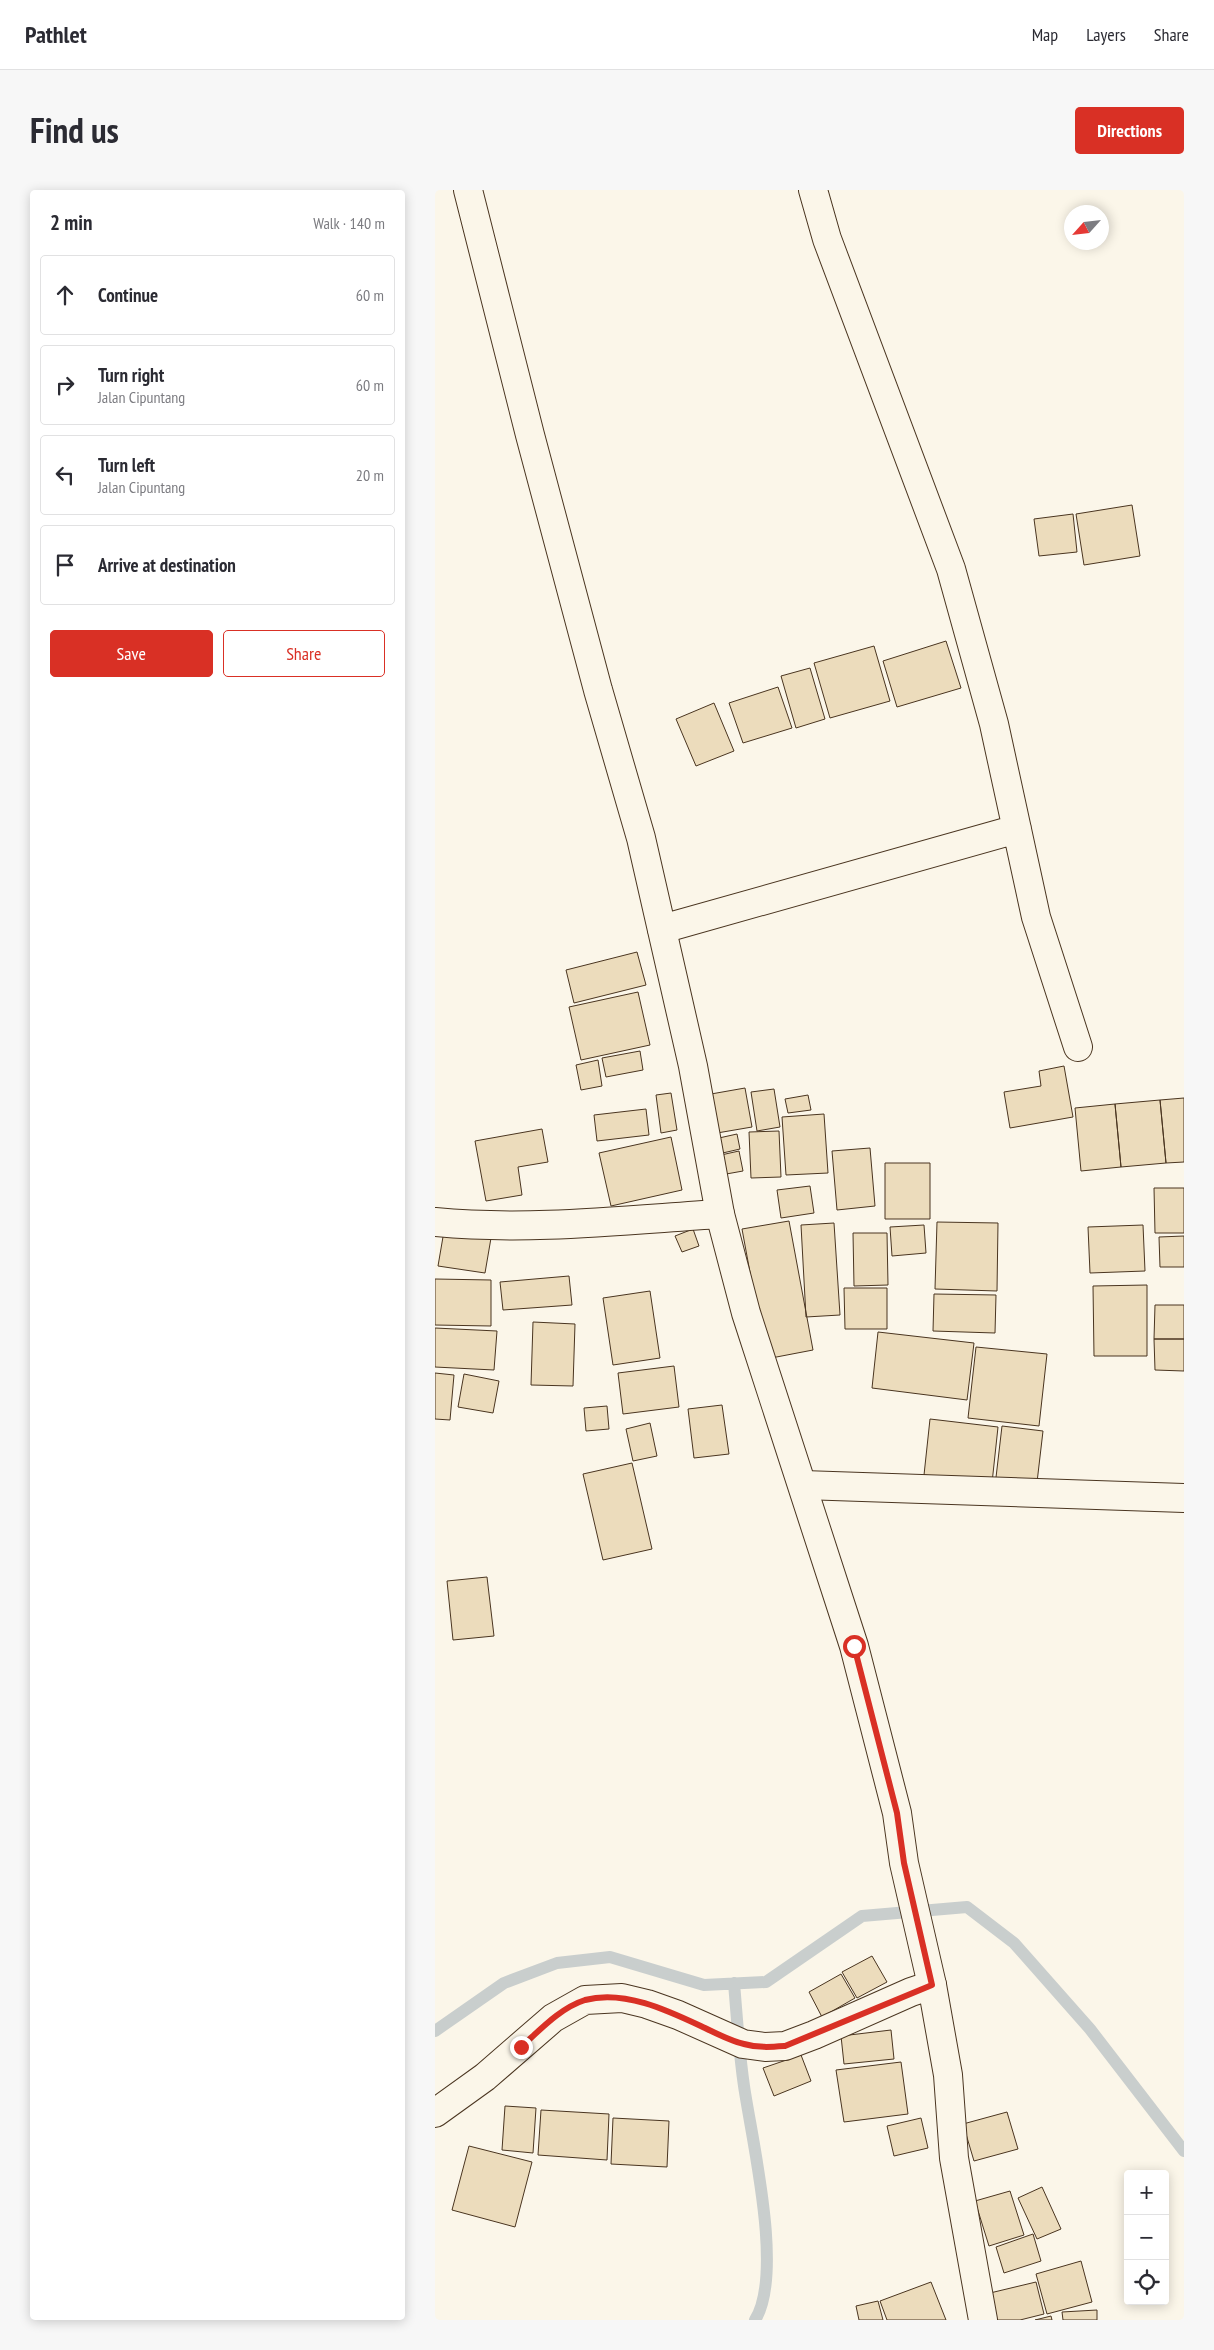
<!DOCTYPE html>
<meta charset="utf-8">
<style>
body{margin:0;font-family:"PT Sans Narrow",sans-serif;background:#f7f7f7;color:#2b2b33}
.controls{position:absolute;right:15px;bottom:15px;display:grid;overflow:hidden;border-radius:5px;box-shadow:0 2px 12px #0003}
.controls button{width:45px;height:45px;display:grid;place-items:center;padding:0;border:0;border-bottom:1px solid #e1e1e2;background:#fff;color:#2b2b33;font:25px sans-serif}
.compass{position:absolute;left:629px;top:15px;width:45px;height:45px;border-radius:50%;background:#fff;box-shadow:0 2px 12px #0003;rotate:243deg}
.stop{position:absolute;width:15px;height:15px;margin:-11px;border:4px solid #d93025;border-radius:50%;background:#fff}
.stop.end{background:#d93025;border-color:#fff;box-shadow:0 1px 5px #0008}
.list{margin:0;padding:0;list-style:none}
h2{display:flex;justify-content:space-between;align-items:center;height:65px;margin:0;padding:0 20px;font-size:21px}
h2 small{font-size:16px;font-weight:400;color:#7c7c81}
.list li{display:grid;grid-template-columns:32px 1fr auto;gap:15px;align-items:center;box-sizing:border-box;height:80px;margin:0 10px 10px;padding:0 10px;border:1px solid #e1e1e2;border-radius:5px}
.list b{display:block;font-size:19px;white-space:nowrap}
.list p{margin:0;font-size:16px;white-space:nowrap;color:#7c7c81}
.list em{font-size:16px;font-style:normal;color:#7c7c81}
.actions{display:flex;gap:10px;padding:15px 20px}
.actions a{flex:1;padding:11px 0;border:1px solid #d93025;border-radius:5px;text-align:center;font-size:18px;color:#d93025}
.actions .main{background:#d93025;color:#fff}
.icon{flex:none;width:28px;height:28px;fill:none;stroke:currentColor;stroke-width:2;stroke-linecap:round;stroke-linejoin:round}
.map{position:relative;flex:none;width:749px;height:2130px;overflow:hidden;border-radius:5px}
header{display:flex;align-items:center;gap:30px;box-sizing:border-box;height:70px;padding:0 25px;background:#fff;border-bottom:1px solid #e1e1e2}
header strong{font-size:24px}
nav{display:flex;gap:28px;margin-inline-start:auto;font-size:18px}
.intro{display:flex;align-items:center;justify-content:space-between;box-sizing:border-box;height:120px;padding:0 30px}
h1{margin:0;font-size:35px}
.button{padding:12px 22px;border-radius:5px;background:#d93025;color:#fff;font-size:18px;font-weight:700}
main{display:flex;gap:30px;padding:0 30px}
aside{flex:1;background:#fff;border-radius:5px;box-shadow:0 2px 12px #0003}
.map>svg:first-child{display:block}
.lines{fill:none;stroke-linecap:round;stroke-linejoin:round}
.stream{stroke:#c9cecd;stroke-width:12}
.building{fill:#ecdcbc;stroke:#4a3520}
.minor-casing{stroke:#4a3520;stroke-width:30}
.tertiary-casing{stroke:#4a3520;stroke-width:30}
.minor{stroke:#fbf6e9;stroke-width:28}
.tertiary{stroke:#fbf6e9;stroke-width:28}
.route{stroke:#d93025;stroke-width:6}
</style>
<header>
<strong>Pathlet</strong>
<nav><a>Map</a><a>Layers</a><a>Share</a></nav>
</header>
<div class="intro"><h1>Find us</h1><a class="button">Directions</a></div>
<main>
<aside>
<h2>2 min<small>Walk · 140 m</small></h2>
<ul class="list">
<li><svg class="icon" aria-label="ahead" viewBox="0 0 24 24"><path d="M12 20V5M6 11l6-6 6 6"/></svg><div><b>Continue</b></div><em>60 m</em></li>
<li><svg class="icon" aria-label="right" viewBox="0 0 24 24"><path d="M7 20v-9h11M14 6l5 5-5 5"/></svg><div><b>Turn right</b><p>Jalan Cipuntang</p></div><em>60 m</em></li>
<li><svg class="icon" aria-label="left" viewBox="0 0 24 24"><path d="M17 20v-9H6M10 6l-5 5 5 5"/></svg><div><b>Turn left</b><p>Jalan Cipuntang</p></div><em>20 m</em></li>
<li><svg class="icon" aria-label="arrive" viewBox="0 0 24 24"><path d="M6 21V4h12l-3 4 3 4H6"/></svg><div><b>Arrive at destination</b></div></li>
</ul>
<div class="actions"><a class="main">Save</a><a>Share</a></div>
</aside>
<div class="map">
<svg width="749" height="2130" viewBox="0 0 749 2130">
<rect width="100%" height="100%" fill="#fbf6e9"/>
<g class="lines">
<!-- stream -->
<path class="stream" d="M299,1793C302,1828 304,1862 309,1896C317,1951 349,2084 320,2130
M0,1841L69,1793L122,1773L175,1767L269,1795L331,1792L427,1726L532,1717L579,1753L655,1839L749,1961"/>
</g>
<!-- building -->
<path class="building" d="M697,315L705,366L649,375L641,324Z
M638,324L642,362L604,366L599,329Z
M511,451L526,498L462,517L448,471Z
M439,456L455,511L395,528L379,473Z
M375,478L390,529L361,538L346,486Z
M343,497L357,538L308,553L294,513Z
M279,513L299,561L261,576L241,529Z
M202,762L211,795L139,813L131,780Z
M203,802L215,855L146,870L134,817Z
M205,861L208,880L171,887L167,868Z
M163,870L167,896L146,900L141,875Z
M629,876L638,927L575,938L569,902L606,896L604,881Z
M310,898L317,937L282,943L276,904Z
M339,899L345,937L322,941L316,902Z
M236,903L242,940L226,943L221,905Z
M373,905L376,920L353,923L350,909Z
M749,908V972L731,973L725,910Z
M725,910L731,973L686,977L680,914Z
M680,914L686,977L646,981L640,918Z
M211,919L214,945L162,951L159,925Z
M389,924L393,983L351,985L347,927Z
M107,939L113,972L83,977L87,1005L51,1011L40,951Z
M344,941L346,987L316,988L314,942Z
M302,944L305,959L279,965L275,950Z
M236,947L247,1000L176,1016L164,963Z
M435,958L440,1016L402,1020L397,961Z
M304,961L308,981L280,986L277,967Z
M450,973H495V1029H450Z
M375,996L379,1023L346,1028L342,1000Z
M719,998H749V1043H720Z
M354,1031L378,1160L331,1169L307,1039Z
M502,1032L563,1033L562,1101L500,1099Z
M399,1033L405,1125L371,1127L366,1035Z
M489,1035L491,1063L457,1066L455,1037Z
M708,1035L710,1081L655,1083L653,1037Z
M258,1039L264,1056L247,1062L240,1046Z
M9,1041L56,1048L50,1083L3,1076Z
M418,1043H452L453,1095L419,1096Z
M749,1046V1077H725L724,1047Z
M134,1086L137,1115L68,1120L65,1092Z
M0,1089L56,1090V1136L0,1135Z
M712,1095V1166H659L658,1096Z
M409,1098H452V1139H410Z
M215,1101L225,1168L178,1175L168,1108Z
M499,1104L561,1105L560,1143L498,1141Z
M720,1115H749V1149H719Z
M98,1132L140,1134L138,1196L96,1195Z
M0,1138L62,1141L59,1180L0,1177Z
M443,1142L539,1153L532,1210L437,1198Z
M719,1149H749V1181L720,1180Z
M541,1157L612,1164L604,1236L533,1228Z
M239,1176L244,1217L188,1224L183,1183Z
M0,1183L19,1185L15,1230L0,1229Z
M29,1184L64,1191L58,1223L23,1217Z
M287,1215L294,1264L259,1268L253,1219Z
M172,1216L174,1239L151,1241L149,1218Z
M495,1229L563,1237L557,1293L489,1285Z
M215,1233L222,1266L198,1271L191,1239Z
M567,1236L608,1241L601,1301L560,1296Z
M197,1273L217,1359L168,1370L148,1284Z
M52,1387L59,1446L18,1450L12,1391Z
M437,1766L452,1792L422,1808L407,1782Z
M406,1784L420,1808L387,1827L374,1802Z
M456,1840L459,1869L409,1874L406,1846Z
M366,1865L376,1891L339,1906L328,1878Z
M466,1872L473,1924L409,1932L401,1880Z
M70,1916L101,1918L98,1963L67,1960Z
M106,1920L174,1924L172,1970L103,1965Z
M572,1922L583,1959L539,1971L528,1934Z
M178,1928L234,1931L232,1977L176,1974Z
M486,1928L493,1958L459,1966L452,1936Z
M34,1956L97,1972L80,2037L17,2020Z
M607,1997L626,2039L602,2049L583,2008Z
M575,2001L589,2045L554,2056L540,2011Z
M598,2044L606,2071L569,2083L561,2057Z
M646,2071L657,2112L612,2124L601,2084Z
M496,2092L511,2130H452L445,2111Z
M601,2092L609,2124L585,2130H562L555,2103Z
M443,2111L448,2130H424L421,2116Z
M662,2120V2130H628L627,2122Z
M616,2126L617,2130H600Z"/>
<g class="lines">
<!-- minor casing -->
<g class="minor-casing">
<path id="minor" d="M378,0L392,49L516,379L559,534L601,727L643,857
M227,739L582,639
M0,1032C94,1041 190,1030 285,1024
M368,1295L749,1308
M0,1923L50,1887L118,1828L150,1810L187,1808L212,1814L243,1825L308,1854L330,1857L350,1856L379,1845L476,1802L497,1795"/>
</g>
<!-- tertiary casing -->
<g class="tertiary-casing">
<path id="tertiary" d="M33,0L95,245L163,500L206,648L258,876L285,1024L311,1123L419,1456L462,1623L469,1673L497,1795L513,1885L519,1968L548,2130"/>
</g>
<!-- minor -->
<use href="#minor" class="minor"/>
<!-- tertiary -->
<use href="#tertiary" class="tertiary"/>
</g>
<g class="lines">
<!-- route -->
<path class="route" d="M86,1857C105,1840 125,1818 150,1810C190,1799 236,1822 270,1838C282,1844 296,1851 309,1854C323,1858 336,1857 350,1856L497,1795L469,1673L462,1623L419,1456"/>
</g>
</svg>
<div class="controls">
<button>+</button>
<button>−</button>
<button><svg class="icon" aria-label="locate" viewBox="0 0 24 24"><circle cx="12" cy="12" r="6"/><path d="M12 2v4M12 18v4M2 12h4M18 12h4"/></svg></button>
</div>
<svg class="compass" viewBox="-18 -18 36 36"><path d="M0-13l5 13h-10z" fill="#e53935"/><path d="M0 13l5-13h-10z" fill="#7c7c81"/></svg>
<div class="stop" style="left:419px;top:1456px"></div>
<div class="stop end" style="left:86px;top:1857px"></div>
</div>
</main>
